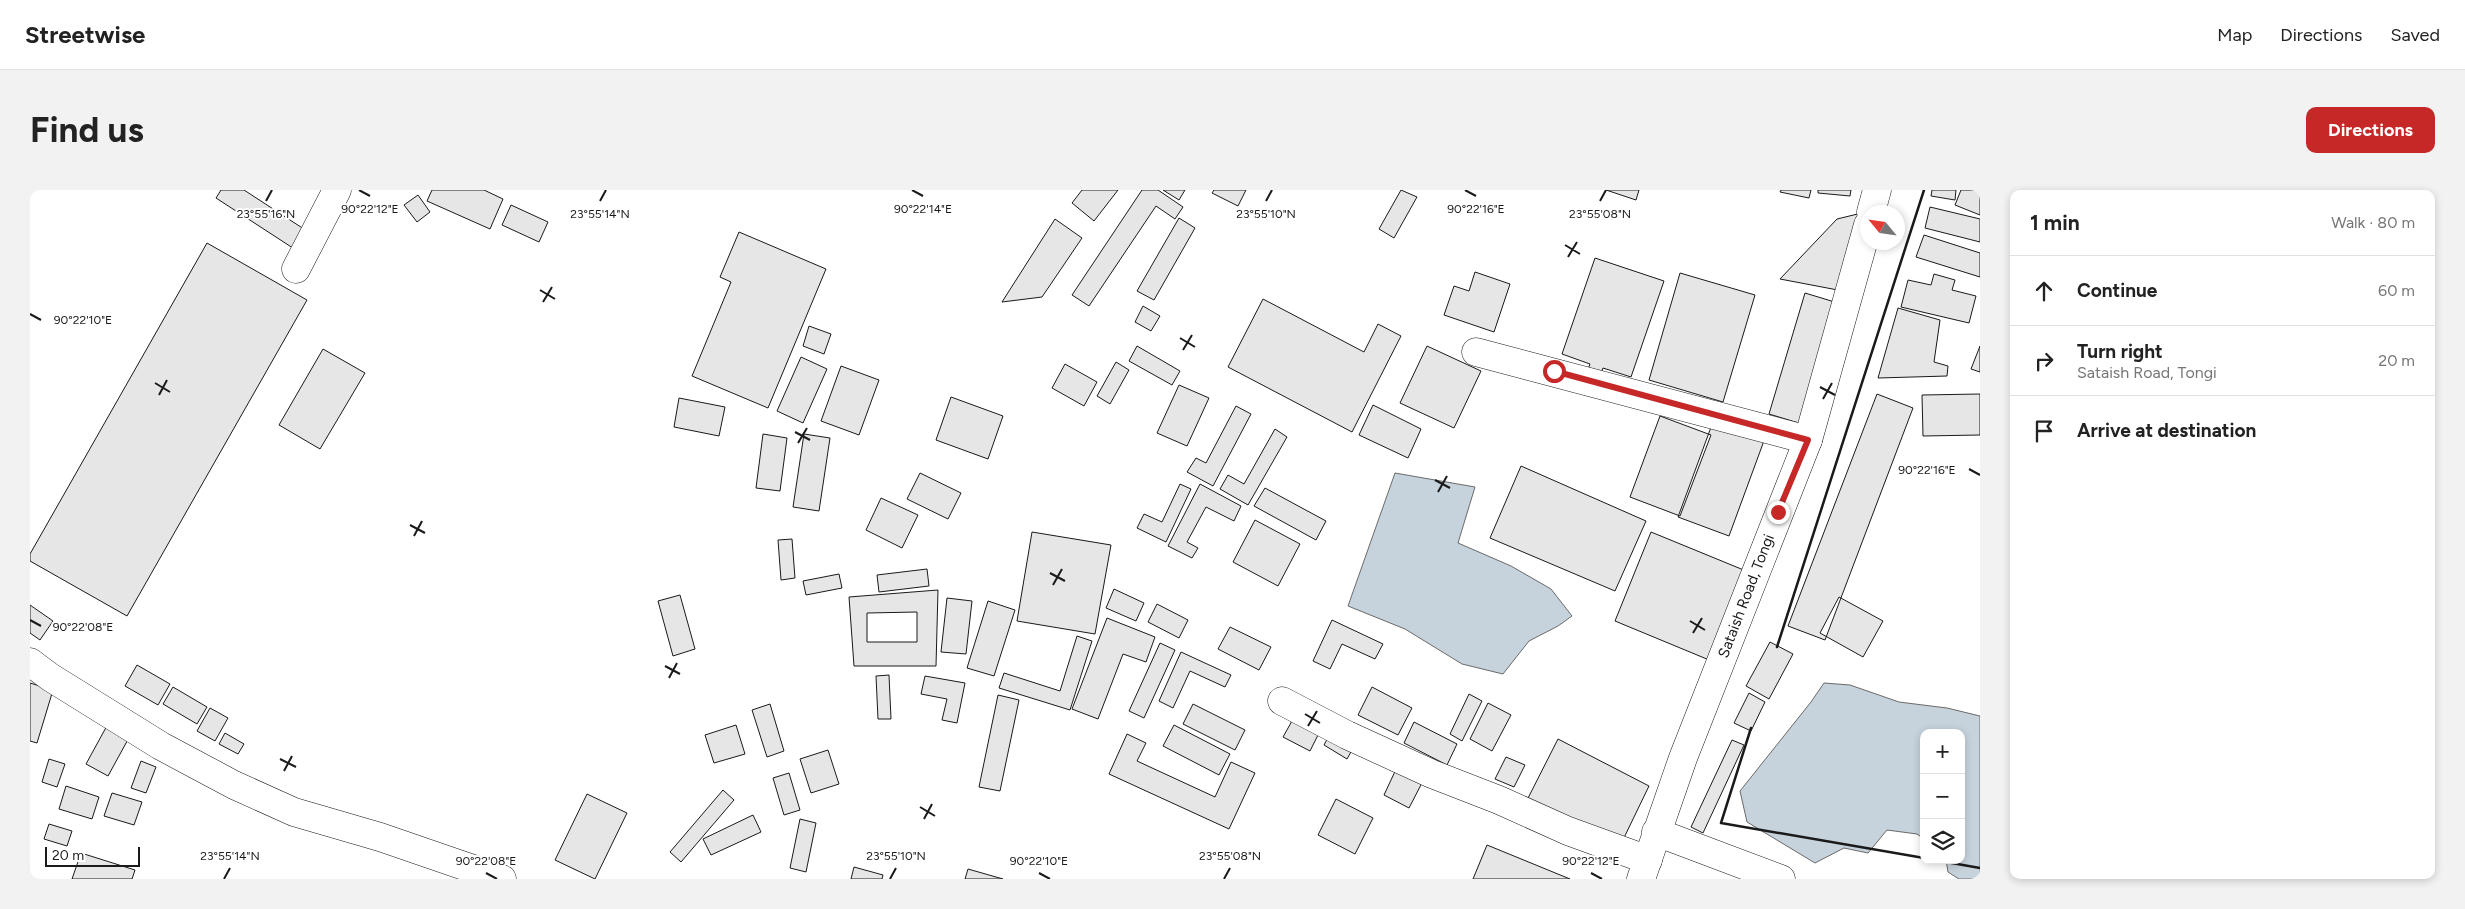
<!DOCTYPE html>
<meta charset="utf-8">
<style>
body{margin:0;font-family:Figtree,sans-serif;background:#f2f2f2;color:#222}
.controls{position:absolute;right:15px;bottom:15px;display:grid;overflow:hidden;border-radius:10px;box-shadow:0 2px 8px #0003}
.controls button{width:45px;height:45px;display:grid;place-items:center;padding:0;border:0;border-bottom:1px solid #e0e0e0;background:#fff;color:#222;font:25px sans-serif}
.compass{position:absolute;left:1830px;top:15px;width:45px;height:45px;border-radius:50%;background:#fff;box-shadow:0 2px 8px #0003;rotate:299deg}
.scale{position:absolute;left:15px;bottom:12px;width:95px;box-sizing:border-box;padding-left:5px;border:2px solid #1a1a1a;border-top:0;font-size:14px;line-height:18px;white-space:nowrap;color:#1a1a1a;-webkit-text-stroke:4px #fff;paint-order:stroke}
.stop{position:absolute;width:15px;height:15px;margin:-11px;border:4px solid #c62828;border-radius:50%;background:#fff}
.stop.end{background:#c62828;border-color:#fff;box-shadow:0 1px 5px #0008}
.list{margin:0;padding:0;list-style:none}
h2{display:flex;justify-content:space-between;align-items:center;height:65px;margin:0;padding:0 20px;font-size:21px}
h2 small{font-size:16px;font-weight:400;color:#767676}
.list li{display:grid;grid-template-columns:32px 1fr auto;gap:15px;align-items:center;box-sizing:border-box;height:70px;padding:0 20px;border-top:1px solid #e0e0e0}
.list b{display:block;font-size:19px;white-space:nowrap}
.list p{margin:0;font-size:16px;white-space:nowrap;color:#767676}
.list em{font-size:16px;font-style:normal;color:#767676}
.icon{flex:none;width:28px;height:28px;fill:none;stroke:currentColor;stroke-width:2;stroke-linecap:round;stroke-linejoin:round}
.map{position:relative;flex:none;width:1950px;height:689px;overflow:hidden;border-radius:10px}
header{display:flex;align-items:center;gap:30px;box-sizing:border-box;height:70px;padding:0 25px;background:#fff;border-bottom:1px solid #e0e0e0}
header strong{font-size:24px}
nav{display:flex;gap:28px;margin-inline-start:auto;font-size:18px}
.intro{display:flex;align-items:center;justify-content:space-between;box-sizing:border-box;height:120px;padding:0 30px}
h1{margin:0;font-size:35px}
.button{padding:12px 22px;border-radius:10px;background:#c62828;color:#fff;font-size:18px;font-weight:700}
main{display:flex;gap:30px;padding:0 30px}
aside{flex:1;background:#fff;border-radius:10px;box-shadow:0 2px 8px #0003}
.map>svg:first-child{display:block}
.water{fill:#c6d2dc;stroke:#6a6a6a}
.building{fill:#e6e6e6;stroke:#1a1a1a;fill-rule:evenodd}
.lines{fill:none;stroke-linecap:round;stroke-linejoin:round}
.street-casing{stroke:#1a1a1a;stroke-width:29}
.secondary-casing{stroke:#1a1a1a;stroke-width:29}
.street{stroke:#fff;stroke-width:28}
.secondary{stroke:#fff;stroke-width:28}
.wall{stroke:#1a1a1a;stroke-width:2.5}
.route{stroke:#c62828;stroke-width:6}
.ticks{fill:none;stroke:#1a1a1a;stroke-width:2}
.labels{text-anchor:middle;stroke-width:4;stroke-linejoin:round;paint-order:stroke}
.street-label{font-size:15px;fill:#1a1a1a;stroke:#fff}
.ticks-label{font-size:12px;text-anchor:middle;fill:#1a1a1a;stroke:#fff;stroke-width:4;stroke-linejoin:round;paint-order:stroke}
</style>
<header>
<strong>Streetwise</strong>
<nav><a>Map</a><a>Directions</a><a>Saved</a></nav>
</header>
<div class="intro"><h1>Find us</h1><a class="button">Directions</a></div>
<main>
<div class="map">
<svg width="1950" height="689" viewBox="0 0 1950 689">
<rect width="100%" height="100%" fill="#fff"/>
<!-- water -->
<path class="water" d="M1365,283L1445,297L1428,353L1481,376L1521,399L1542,426L1528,436L1499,451L1473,484L1432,474L1375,439L1318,416Z
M1794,493L1820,495L1869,512L1917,518L1950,526V689H1929L1918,682L1916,670H1931V543H1894V649L1887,644L1857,640L1838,663L1814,658L1785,673L1717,632L1710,601L1781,512Z"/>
<!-- building -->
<path class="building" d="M191,0H214L280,43L269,62L186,8Z
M402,0H454L473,9L460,39L397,11Z
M1052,0H1088L1064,31L1042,13Z
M1112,0H1128L1153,17L1145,29L1126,16L1059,116L1042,105Z
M1133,0H1155L1149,10Z
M1184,0H1216L1208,16L1182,3Z
M1371,0L1387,7L1364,48L1349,39Z
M1576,0H1609L1606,10Z
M1751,0H1781L1779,8L1750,2Z
M1788,0H1821L1820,6L1788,3Z
M1902,0H1926L1925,10L1901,6Z
M1931,0H1950V25L1925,15Z
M388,5L400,22L387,32L374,15Z
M481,15L518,32L509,52L472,35Z
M1900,17L1950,29V52L1895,38Z
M1840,21L1813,101L1750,89L1807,29Z
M1149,28L1165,38L1124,110L1107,101Z
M1025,29L1052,48L1012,107L972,112Z
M709,42L796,79L738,218L662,186L701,92L690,87Z
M1894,45L1950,63V87L1886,67Z
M177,53L277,110L97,426L0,371V364Z
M1565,68L1634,91L1601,187L1573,178L1571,183L1558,179L1560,174L1532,164Z
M1445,82L1480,94L1464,142L1414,125L1424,96L1439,101Z
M1650,83L1725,105L1693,212L1619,190Z
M1904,84L1925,90L1922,100L1946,106L1939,133L1871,117L1878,90L1901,95Z
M1775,103L1808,113L1772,234L1739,224Z
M1233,109L1334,162L1348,134L1371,146L1322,242L1198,177Z
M1113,116L1130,126L1121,141L1105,132Z
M1868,118L1910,130L1904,172L1918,176L1917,186L1848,188Z
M779,136L801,144L794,164L773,156Z
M1107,156L1150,181L1142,195L1099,171Z
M1397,156L1451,181L1424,238L1370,213Z
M1950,156V182L1941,179Z
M293,159L335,183L290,259L249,235Z
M771,167L797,179L773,233L747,221Z
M1086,172L1099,180L1080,214L1067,206Z
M1035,174L1067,192L1054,216L1022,198Z
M811,176L849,190L829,245L791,231Z
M1149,195L1179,208L1157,256L1127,243Z
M1847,204L1883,218L1795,450L1758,436Z
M1950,204V245L1893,246L1892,205Z
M921,207L973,226L958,269L906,250Z
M649,208L695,217L689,246L644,237Z
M1343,215L1391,239L1378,268L1329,245Z
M1206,216L1221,224L1183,296L1157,282L1166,268L1176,273Z
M1630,226L1681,245L1650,326L1600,307Z
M1684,229L1735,248L1699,346L1648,327Z
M1245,239L1257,247L1218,315L1190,299L1198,285L1214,294Z
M733,244L757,248L750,301L726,298Z
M774,244L800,248L789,321L763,317Z
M1491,276L1616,331L1585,401L1460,348Z
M890,283L931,303L918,329L877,309Z
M1150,294L1161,299L1136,352L1107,338L1114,324L1132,332Z
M1170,294L1211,316L1204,331L1176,317L1157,352L1168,358L1162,368L1138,356Z
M1235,298L1296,331L1286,350L1224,316Z
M851,308L888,325L872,358L836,340Z
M1225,330L1270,354L1248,396L1203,372Z
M1002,342L1081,355L1065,444L987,431Z
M1621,342L1721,383L1684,472L1585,431Z
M762,349L765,388L751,390L748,350Z
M897,379L899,396L849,402L847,385Z
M809,384L812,398L776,405L773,391Z
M1084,399L1114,413L1106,431L1076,418Z
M908,400L906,476H824L819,407ZM887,422V452H837V423Z
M650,405L665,459L643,466L628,411Z
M1809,407L1853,431L1833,467L1790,443Z
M917,408L942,411L936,464L911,462Z
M958,411L985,420L964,486L937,478Z
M1127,414L1158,430L1149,448L1118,432Z
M0,415L23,431L10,450L0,443Z
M1077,428L1125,447L1116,472L1093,464L1068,529L1042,519Z
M1302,430L1353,454L1345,469L1312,454L1300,479L1283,471Z
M1200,437L1241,457L1229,480L1188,459Z
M1047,446L1062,451L1040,520L969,498L974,483L1030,501Z
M1740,452L1763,464L1739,509L1716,496Z
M1130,453L1145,460L1114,528L1099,521Z
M1151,462L1201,485L1195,497L1160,481L1143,518L1129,511Z
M107,475L140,494L128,515L95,496Z
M859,485L861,529H848L846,486Z
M895,486L935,493L927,533L912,530L917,509L891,504Z
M0,493L23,500L7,553L0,551Z
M143,497L177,517L167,534L133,514Z
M1342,497L1382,518L1368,545L1328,525Z
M1719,503L1735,512L1721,541L1704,533Z
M1439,504L1452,511L1432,551L1420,544Z
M968,505L989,510L970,601L949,597Z
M1458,513L1481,525L1462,561L1440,549Z
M740,514L754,561L737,567L722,520Z
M1163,514L1215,540L1205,560L1153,534Z
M180,518L198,528L185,551L167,541Z
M1267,522L1293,535L1280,561L1253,547Z
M79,532L101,544L78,586L56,574Z
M1384,532L1427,554L1417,575L1374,553Z
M706,535L715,564L684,573L675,545Z
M1144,535L1200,564L1189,585L1133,556Z
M1302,540L1326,553L1317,569L1294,555Z
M195,543L214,554L208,564L189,554Z
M1097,544L1116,553L1107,571L1185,607L1201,572L1225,583L1199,639L1079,584Z
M1528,549L1619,596L1590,656L1495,614Z
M1702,550L1714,555L1673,643L1661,637Z
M798,560L809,594L781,603L770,569Z
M1476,567L1495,575L1484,597L1465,589Z
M19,569L35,574L27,597L12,592Z
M111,571L126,577L116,603L101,598Z
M1368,575L1394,589L1379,618L1354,605Z
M759,583L770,620L754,625L743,588Z
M36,596L69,607L62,629L29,619Z
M693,600L704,610L651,672L640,662Z
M82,603L112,612L104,635L74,626Z
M557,604L597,623L565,689L525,670Z
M1306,609L1343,628L1325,664L1288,645Z
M723,625L731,642L681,665L673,649Z
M770,629L786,633L776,682L760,678Z
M19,634L42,641L37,656L14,649Z
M1457,655L1540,689H1443Z
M51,663L105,680L102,689H42Z
M824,677L853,685L852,689H821Z
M938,679L973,689H935Z"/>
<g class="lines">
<!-- street casing -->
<g class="street-casing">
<path id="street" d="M266,79L307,0
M1446,162L1778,250
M0,472L20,487L131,556L204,595L264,622L350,647L472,689
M1252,511L1317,545L1402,584L1469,610L1538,641L1618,670"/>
</g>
<!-- secondary casing -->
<g class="secondary-casing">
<path id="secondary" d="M1841,22L1847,0
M1626,642L1751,689
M1611,689L1653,568L1778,250L1838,35"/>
</g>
<!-- street -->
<use href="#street" class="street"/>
<!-- secondary -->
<use href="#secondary" class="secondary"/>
<!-- wall -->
<path class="wall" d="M1747,457L1894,0
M1721,538L1691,633L1894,668
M1905,670L1950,678"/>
</g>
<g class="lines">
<!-- route -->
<path class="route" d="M1524,181L1778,250L1748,322"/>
</g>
<!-- ticks -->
<path class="ticks" d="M329,0L340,6M882,0L893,6M1435,0L1446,6M236,11L242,0M570,11L576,0M1236,11L1242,0M1570,11L1576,0M1535,55L1550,64M1538,67L1547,52M510,100L525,109M513,112L522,97M0,124L11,130M1150,148L1165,157M1153,160L1162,145M125,193L140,202M1790,197L1805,205M129,205L137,190M1793,209L1802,193M765,242L780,250M768,253L777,238M1939,279L1950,285M1405,290L1420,298M1408,302L1417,286M380,335L395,343M384,346L392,331M1020,383L1035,391M1023,395L1032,379M0,430L11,436M1660,431L1675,440M1663,443L1672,428M635,476L650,484M639,488L647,473M1275,524L1290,533M1278,536L1287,521M250,569L266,577M254,581L262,566M890,617L905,626M894,629L902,614M456,683L467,689M1009,683L1020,689M1561,683L1572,689M194,689L200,678M860,689L866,678M1194,689L1200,678"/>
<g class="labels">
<!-- street labels -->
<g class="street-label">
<text transform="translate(1716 406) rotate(-69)" y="5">Sataish Road, Tongi</text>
</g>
</g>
<g class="ticks-label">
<text x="1446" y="23">90°22'16"E</text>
<text x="340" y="23">90°22'12"E</text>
<text x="893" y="23">90°22'14"E</text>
<text x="1570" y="28">23°55'08"N</text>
<text x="236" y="28">23°55'16"N</text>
<text x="570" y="28">23°55'14"N</text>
<text x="1236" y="28">23°55'10"N</text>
<text x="53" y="134">90°22'10"E</text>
<text x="1897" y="284">90°22'16"E</text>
<text x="53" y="441">90°22'08"E</text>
<text x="200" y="670">23°55'14"N</text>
<text x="866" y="670">23°55'10"N</text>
<text x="1200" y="670">23°55'08"N</text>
<text x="456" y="675">90°22'08"E</text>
<text x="1009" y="675">90°22'10"E</text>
<text x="1561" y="675">90°22'12"E</text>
</g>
</svg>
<div class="controls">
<button>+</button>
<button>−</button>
<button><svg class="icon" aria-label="layers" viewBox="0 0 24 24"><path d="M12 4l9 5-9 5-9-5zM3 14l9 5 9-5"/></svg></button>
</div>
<svg class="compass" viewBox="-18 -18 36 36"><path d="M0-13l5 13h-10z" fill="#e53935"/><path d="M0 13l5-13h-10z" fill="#767676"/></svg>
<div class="scale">20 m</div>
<div class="stop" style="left:1524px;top:181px"></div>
<div class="stop end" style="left:1748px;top:322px"></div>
</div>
<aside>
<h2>1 min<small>Walk · 80 m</small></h2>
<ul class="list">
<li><svg class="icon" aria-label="ahead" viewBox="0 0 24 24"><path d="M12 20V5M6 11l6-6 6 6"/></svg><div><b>Continue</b></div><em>60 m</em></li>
<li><svg class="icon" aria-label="right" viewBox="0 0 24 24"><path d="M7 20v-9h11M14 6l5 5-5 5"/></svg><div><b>Turn right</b><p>Sataish Road, Tongi</p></div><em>20 m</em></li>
<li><svg class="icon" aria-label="arrive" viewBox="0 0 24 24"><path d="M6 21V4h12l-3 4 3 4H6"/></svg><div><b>Arrive at destination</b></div></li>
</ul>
</aside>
</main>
